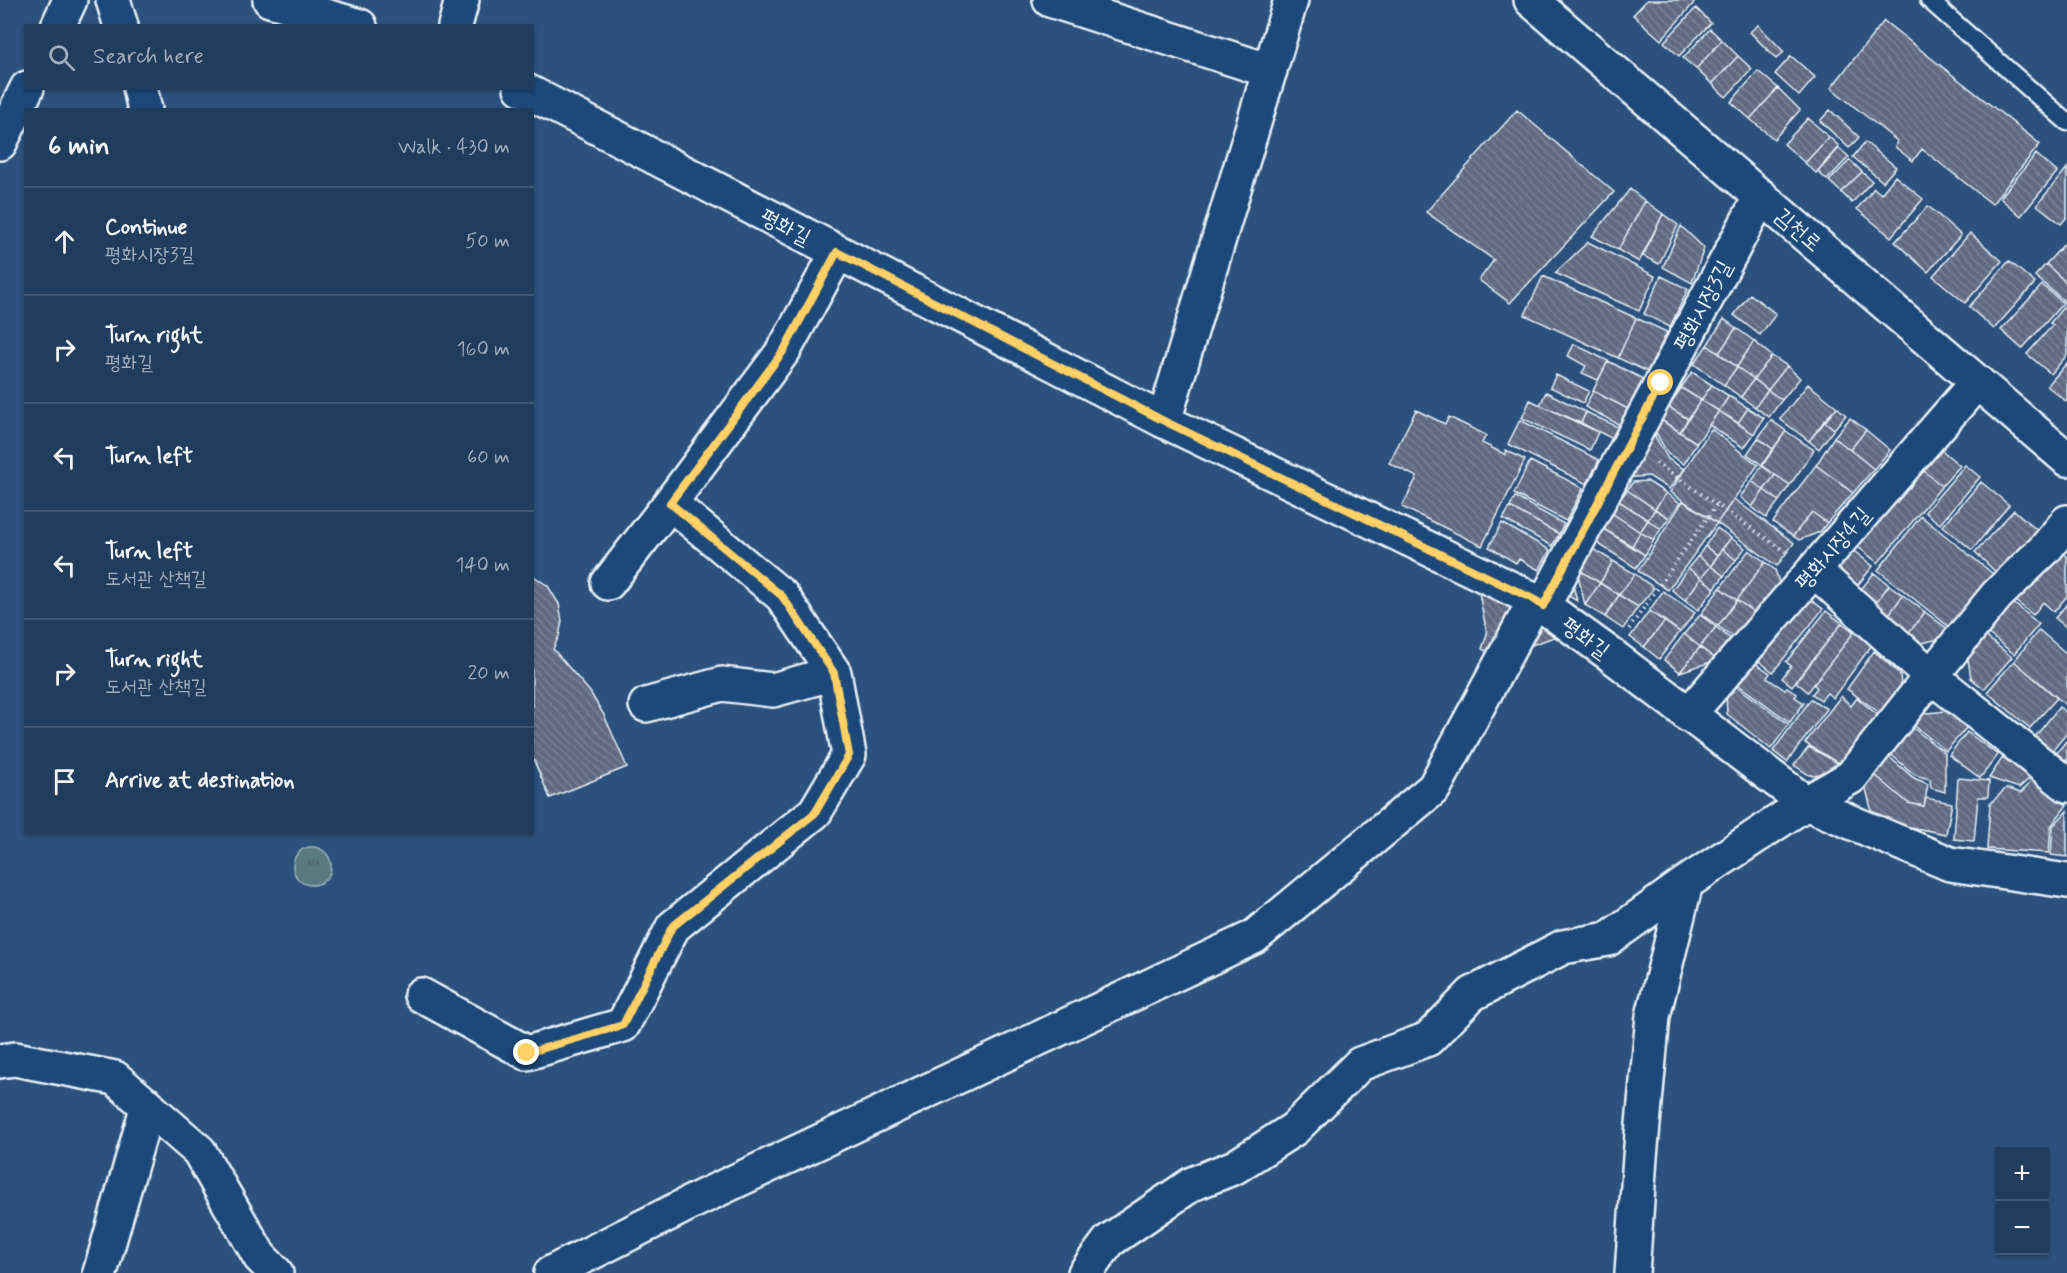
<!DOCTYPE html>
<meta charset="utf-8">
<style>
body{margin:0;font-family:Mynerve,"Poor Story",sans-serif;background:#2d4866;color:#f1f3f6}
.controls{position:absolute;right:18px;bottom:18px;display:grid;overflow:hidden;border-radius:0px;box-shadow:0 2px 4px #0004}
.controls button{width:54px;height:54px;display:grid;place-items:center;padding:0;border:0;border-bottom:2px solid #3e5672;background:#213d5d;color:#f1f3f6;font:30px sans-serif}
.stop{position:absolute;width:18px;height:18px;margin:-14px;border:4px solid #ffd166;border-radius:50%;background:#fff}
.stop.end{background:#ffd166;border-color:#fff;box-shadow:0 2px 6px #0008}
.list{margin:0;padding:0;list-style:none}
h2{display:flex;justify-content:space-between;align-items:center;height:78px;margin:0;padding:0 24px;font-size:26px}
h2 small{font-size:20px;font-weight:400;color:#a2aebc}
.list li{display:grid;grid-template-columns:39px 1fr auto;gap:18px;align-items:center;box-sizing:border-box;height:108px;padding:0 24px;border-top:2px solid #3e5672}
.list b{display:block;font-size:22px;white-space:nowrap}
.list p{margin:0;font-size:20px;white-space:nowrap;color:#a2aebc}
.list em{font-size:20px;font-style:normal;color:#a2aebc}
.icon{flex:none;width:33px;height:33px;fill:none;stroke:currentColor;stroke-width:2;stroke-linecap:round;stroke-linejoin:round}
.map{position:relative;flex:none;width:2067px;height:1273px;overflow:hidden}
.search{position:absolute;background:#213d5d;box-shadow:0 2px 4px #0004;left:24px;top:24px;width:510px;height:66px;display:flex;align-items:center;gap:15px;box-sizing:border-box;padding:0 21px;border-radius:0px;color:#a2aebc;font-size:22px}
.panel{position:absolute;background:#213d5d;box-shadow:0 2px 4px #0004;left:24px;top:108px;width:510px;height:726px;border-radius:0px}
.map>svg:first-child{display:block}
.grass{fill:url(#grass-tufts);stroke:#9fb6bc;stroke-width:1.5}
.building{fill:url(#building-back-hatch);stroke:#e8f1f8;stroke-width:1.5}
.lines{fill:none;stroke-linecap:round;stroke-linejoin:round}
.lane-casing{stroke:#e8f1f8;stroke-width:21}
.street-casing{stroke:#e8f1f8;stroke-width:38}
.secondary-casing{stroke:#e8f1f8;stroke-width:38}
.path{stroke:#e8f1f8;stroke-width:4;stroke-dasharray:1.5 4.5;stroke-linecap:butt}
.lane{stroke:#1f4a7a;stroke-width:16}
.street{stroke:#1f4a7a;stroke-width:33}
.secondary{stroke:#1f4a7a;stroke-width:33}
.route{stroke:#ffd166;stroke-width:8}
.labels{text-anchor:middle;stroke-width:4.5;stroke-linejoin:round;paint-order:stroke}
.street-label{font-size:22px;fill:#e8f1f8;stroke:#1f4a7a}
</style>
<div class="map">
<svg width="2067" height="1273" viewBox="0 0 2067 1273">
<defs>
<pattern id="grass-tufts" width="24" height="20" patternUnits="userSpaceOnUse" patternTransform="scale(1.5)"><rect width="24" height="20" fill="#567a80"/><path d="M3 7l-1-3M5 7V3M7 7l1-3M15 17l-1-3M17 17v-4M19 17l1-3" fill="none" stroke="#4e6165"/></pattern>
<pattern id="building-back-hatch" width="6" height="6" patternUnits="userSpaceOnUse" patternTransform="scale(1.5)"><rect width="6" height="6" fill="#626b83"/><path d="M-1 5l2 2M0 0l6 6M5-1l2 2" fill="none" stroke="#788195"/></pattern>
</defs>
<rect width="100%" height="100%" fill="#2c517c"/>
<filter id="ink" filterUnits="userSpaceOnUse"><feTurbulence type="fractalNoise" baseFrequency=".0167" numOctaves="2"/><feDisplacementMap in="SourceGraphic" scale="12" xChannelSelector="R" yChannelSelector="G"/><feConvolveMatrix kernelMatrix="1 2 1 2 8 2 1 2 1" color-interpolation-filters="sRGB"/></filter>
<g filter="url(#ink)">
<!-- grass -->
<path class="grass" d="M293 866a19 19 0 1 1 38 0a19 19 0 1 1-38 0Z"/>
<!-- building -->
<path class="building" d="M1647,0H1692L1694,3L1661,40L1633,15Z
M1696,8L1711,23L1679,56L1664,42Z
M1884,21L2040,144L1992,204L1922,149L1913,161L1895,147L1897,141L1831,88Z
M1758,25L1784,52L1776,59L1750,32Z
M1710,29L1722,40L1696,69L1683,58Z
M1722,40L1738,56L1712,84L1696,69Z
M1738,56L1752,69L1726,97L1712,84Z
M1791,56L1815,77L1799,96L1775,74Z
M1758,71L1778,88L1750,119L1731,102Z
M1778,88L1800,110L1774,139L1750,119Z
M1517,110L1614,192L1510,303L1479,280L1494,260L1426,212Z
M1830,110L1859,137L1849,148L1820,121Z
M1808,118L1829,137L1805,163L1784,144Z
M1829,137L1839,146L1816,173L1805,163Z
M1865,142L1896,167L1883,182L1853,157Z
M1839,148L1849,157L1827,180L1818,172Z
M2036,154L2057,172L2021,216L2000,198Z
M1850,160L1862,172L1841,192L1829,181Z
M2067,168V217L2061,224L2037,205Z
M1862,172L1872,181L1852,203L1841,192Z
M1895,176L1923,199L1891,237L1857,209L1874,188L1881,194Z
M1630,189L1645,201L1618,250L1592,236Z
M1645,201L1663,214L1639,262L1618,250Z
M1928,206L1961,235L1928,272L1895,242Z
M1663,214L1678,225L1659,264L1643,256Z
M1681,226L1704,248L1692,283L1663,267Z
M1970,233L2002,261L1965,303L1933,276Z
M2067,241V283L2046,264Z
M1588,242L1655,276L1639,311L1555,273Z
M2009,261L2035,283L1994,329L1969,307Z
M2046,264L2067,283V304L2035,276Z
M1543,276L1636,318L1618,358L1525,315Z
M1661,276L1688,289L1670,327L1644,314Z
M2042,285L2063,303L2022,349L2001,330Z
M1750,294L1776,314L1760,335L1734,315Z
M2064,306L2067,308V355L2051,374L2027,354L2053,325L2050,323Z
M1636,318L1667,332L1648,372L1618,358Z
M1724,319L1736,328L1719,353L1707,345Z
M1736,328L1754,341L1737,367L1719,353Z
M1754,341L1772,356L1754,379L1737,367Z
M1574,344L1608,361L1598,380L1582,373L1586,366L1568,356Z
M1707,345L1737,367L1724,385L1694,364Z
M1772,356L1787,366L1768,390L1754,379Z
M1608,361L1643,379L1628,409L1593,391Z
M2067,363V402L2047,386Z
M1787,366L1800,378L1782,400L1768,390Z
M1737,367L1754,379L1741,397L1724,385Z
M1692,372L1712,385L1701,400L1681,388Z
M1556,375L1589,391L1583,403L1550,387Z
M1754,379L1768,390L1755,407L1741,397Z
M1808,384L1837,407L1809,441L1780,419Z
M1712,385L1729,396L1719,411L1701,400Z
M1681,388L1701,400L1688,419L1669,407Z
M1768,390L1782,400L1769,417L1755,407Z
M1593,391L1628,409L1620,425L1585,407Z
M1546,392L1586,412L1581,423L1540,405Z
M1729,396L1748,408L1738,423L1719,411Z
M1530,400L1598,432L1590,450L1522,418Z
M1701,400L1719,411L1697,443L1680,432Z
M1669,407L1688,419L1680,432L1661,420Z
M1837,407L1846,415L1834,429L1824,421Z
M1748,408L1764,418L1754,434L1738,423Z
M1416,410L1445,424L1449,417L1486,435L1482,443L1506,455V450L1525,460L1482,546L1402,507L1417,477L1389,463Z
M1719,411L1754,434L1744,448L1709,425Z
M1586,412L1618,427L1613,439L1581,423Z
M1850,418L1866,430L1850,450L1834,437Z
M1520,420L1599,460L1587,484L1508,444Z
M1661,420L1697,443L1684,464L1668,454L1655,431Z
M1771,420L1786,431L1773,449L1758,438Z
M1824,421L1834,429L1819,449L1809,441Z
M1651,429L1668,459L1684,469L1669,489L1649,476L1623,478L1570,573L1577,601L1540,579Z
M1711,429L1758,465L1717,523L1670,492Z
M1866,430L1890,450L1874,469L1850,450Z
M1786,431L1814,450L1790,485L1762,466Z
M1834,437L1874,469L1853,493L1816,465Z
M1758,438L1773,449L1762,465L1747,454Z
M1936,445L1960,466L1942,486L1918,466Z
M1530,461L1583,488L1566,521L1514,494Z
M1762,465L1775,475L1764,490L1752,481Z
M1816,465L1853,493L1827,523L1812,512L1793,536L1773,522Z
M1965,465L1980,477L1940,524L1925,512Z
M1918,466L1942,486L1878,563L1853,543Z
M1775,475L1790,485L1779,501L1764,490Z
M1647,481L1666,493L1655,509L1627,490L1633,482Z
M1752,481L1764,490L1752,507L1740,497Z
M1981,482L2009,505L1972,550L1943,526Z
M1627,490L1655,509L1648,520L1619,501Z
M1764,490L1779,501L1766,518L1752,507Z
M1666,493L1680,503L1669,518L1655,509Z
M1515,497L1564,524L1559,534L1510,507Z
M1734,499L1794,543L1777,566L1717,523Z
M1619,501L1648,520L1640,532L1612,513Z
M1683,501L1717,523L1668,590L1638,571Z
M1510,507L1559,534L1552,546L1503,519Z
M1655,509L1669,518L1661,529L1648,520Z
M2014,510L2038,531L1998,574L1975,552Z
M1812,512L1827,523L1820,532L1799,540L1793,536Z
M1612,513L1640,532L1632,546L1602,528Z
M1921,516L1997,577L1953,630L1878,570Z
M1648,520L1661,529L1654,540L1640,532Z
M1502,523L1550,550L1539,570L1519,559L1516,563L1489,547Z
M1602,528L1645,555L1636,568L1594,541Z
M1717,528L1731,538L1717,556L1705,546Z
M1640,532L1654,540L1645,555L1632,546Z
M1731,538L1745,548L1736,560L1722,549Z
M1705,546L1717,556L1711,566L1698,556Z
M2056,547L2067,556V596L2054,612L2043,602L2033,615L2013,599Z
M1850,548L1873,566L1853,591L1839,580L1836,566Z
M1593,549L1613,561L1600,583L1581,571Z
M1722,549L1736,560L1724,576L1711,566Z
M1749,550L1765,562L1737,600L1720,588Z
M1698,556L1711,566L1701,578L1688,568Z
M1613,561L1635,574L1619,595L1600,583Z
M1765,562L1775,570L1779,582L1755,613L1737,600Z
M1711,566L1724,576L1715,588L1701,578Z
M1688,568L1701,578L1685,600L1672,590Z
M1581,571L1600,583L1585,605L1578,575Z
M1874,573L1889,585L1871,609L1855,597Z
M1520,574L1557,597V636L1529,646L1514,667L1482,649L1487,634L1479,593Z
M1635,574L1654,588L1638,607L1619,595Z
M532,575L548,586L559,604L562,621L559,636L553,649L590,692L604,715L627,767L550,798L532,756Z
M1701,578L1715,588L1698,610L1685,600Z
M1600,583L1619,595L1605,617L1585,605Z
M1889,585L1903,595L1885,620L1871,609Z
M1720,588L1737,600L1718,626L1701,614Z
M1663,591L1695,613L1680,632L1649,611Z
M1619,595L1638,607L1623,629L1605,617Z
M1903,595L1925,612L1907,635L1885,620Z
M1807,597L1823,609L1773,672L1751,655Z
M1737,600L1755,613L1736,639L1718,626Z
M2011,601L2039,624L2014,654L1986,632Z
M2067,604V628L2055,618Z
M1649,611L1665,621L1644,647L1630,637Z
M1826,611L1842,623L1792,686L1782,678L1791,666L1786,662Z
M1925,612L1949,630L1943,638L1918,644L1907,635Z
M1700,615L1716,627L1700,647L1684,634Z
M1665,621L1680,632L1659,659L1644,647Z
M1842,623L1854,632L1808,692L1796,682Z
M1716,627L1732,640L1717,660L1700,647Z
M2039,630L2067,654V706L2014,661Z
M1854,632L1872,645L1833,698L1827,693L1821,700L1812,694L1817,688L1814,684Z
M1684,634L1700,647L1680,672L1664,660Z
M1984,635L2012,657L1984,689L1971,678L1968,659Z
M1700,647L1717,660L1680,672Z
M1874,651L1900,674L1902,698L1884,716L1847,689Z
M1749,659L1770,673L1767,678L1785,690L1787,687L1797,694L1795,697L1804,703L1790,722L1733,681Z
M2014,661L2057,698L2030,728L1987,692Z
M1732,683L1789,724L1771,749L1727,714L1726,692Z
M1841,696L1851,706L1857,698L1879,716L1838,763L1805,743Z
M1811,699L1827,709L1787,762L1773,751Z
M2059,707L2067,713V733L2048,756L2031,742Z
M1946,711L1967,727L1946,751L1911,723L1919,714Z
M1908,724L1945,753V792L1931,788L1930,779L1915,775L1887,751Z
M1967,732L1998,755L1980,778L1949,755Z
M2067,740V765L2055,755Z
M1809,747L1838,763L1824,774L1809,775L1794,765Z
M1888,756L1914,778L1928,784L1924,806L1908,803L1874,774Z
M2003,757L2031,777L2019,788L1989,778Z
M1874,774L1908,803L1924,806L1926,798L1952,803L1946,834L1874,820L1864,781Z
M1958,778L1989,781L1988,797H1978L1974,841L1954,839Z
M2033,778L2067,805L2051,826L2049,853L1987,849L1990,804L2006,788L2021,793Z
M2067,811V857L2051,855L2053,826Z"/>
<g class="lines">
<!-- lane casing -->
<g class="lane-casing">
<path id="lane" d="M1929,0L2067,122"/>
</g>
<!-- street casing -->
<g class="street-casing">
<path id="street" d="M113,0L121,26
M270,0L360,26
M1050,0L1270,71
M58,26L70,0
M455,26L462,0
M140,88L145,110
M521,88L1164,421L1535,600L1611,655L1806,803L1950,864L2067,881
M0,143L27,88
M1164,421L1291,0
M2067,522L2045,549L1997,595L1931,676L2067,785
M608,583L670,503L784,350L838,252
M1543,606L1761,196
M646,705L722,684L773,690L834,673
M1688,715L1977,382
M421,995L527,1053L623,1025L673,927L815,812L849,755L834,673L782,596L670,503
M0,1061L15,1059L115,1078L199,1151L260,1257L276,1273
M100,1273L148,1105
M551,1273L700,1198L1254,937L1434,788L1535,600
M1085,1273L1109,1241L1192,1184L1235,1167L1294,1129L1360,1064L1428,1039L1472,994L1563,947L1608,939L1686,883L1806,803L1851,777L1931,676L1814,570
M1632,1273L1640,1157L1653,1016L1686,883"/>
</g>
<!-- secondary casing -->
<g class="secondary-casing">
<path id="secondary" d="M1531,0L2067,459"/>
</g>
<!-- path -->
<path class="path" d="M1656,463L1786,552
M1629,629L1717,504"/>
<!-- lane -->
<use href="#lane" class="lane"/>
<!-- street -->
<use href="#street" class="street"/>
<!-- secondary -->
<use href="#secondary" class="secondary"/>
</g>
</g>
<g class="lines" filter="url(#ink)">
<!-- route -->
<path class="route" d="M527,1053L623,1025L672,927L815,813L849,755L834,673L782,596L670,503L784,350L837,252L1164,421L1535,600L1543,606L1661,383"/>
</g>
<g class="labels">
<!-- street labels -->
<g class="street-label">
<text transform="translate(786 226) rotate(27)" y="8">평화길</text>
<text transform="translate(1799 229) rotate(41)" y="8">김천로</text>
<text transform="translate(1702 305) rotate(-62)" y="8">평화시장3길</text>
<text transform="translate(1832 548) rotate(-49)" y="8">평화시장4길</text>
<text transform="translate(1586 637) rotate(36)" y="8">평화길</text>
</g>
</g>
</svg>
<div class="controls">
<button>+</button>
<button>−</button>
</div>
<div class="stop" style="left:1661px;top:383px"></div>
<div class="stop end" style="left:527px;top:1053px"></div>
<div class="search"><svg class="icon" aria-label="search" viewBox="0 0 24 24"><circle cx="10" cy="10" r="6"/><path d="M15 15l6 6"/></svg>Search here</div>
<section class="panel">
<h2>6 min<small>Walk · 430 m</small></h2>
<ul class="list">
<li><svg class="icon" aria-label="ahead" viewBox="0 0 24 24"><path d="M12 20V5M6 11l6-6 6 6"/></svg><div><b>Continue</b><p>평화시장3길</p></div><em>50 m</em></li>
<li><svg class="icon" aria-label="right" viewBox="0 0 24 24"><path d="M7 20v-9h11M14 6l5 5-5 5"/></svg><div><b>Turn right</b><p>평화길</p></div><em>160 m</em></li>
<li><svg class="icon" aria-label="left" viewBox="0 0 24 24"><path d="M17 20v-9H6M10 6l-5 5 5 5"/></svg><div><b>Turn left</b></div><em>60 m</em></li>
<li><svg class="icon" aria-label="left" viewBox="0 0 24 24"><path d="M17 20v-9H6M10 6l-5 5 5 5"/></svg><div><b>Turn left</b><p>도서관 산책길</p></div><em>140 m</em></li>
<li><svg class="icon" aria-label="right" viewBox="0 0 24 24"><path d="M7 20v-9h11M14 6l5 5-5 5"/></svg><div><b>Turn right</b><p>도서관 산책길</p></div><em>20 m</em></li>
<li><svg class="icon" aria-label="arrive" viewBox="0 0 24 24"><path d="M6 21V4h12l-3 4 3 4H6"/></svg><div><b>Arrive at destination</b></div></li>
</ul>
</section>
</div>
